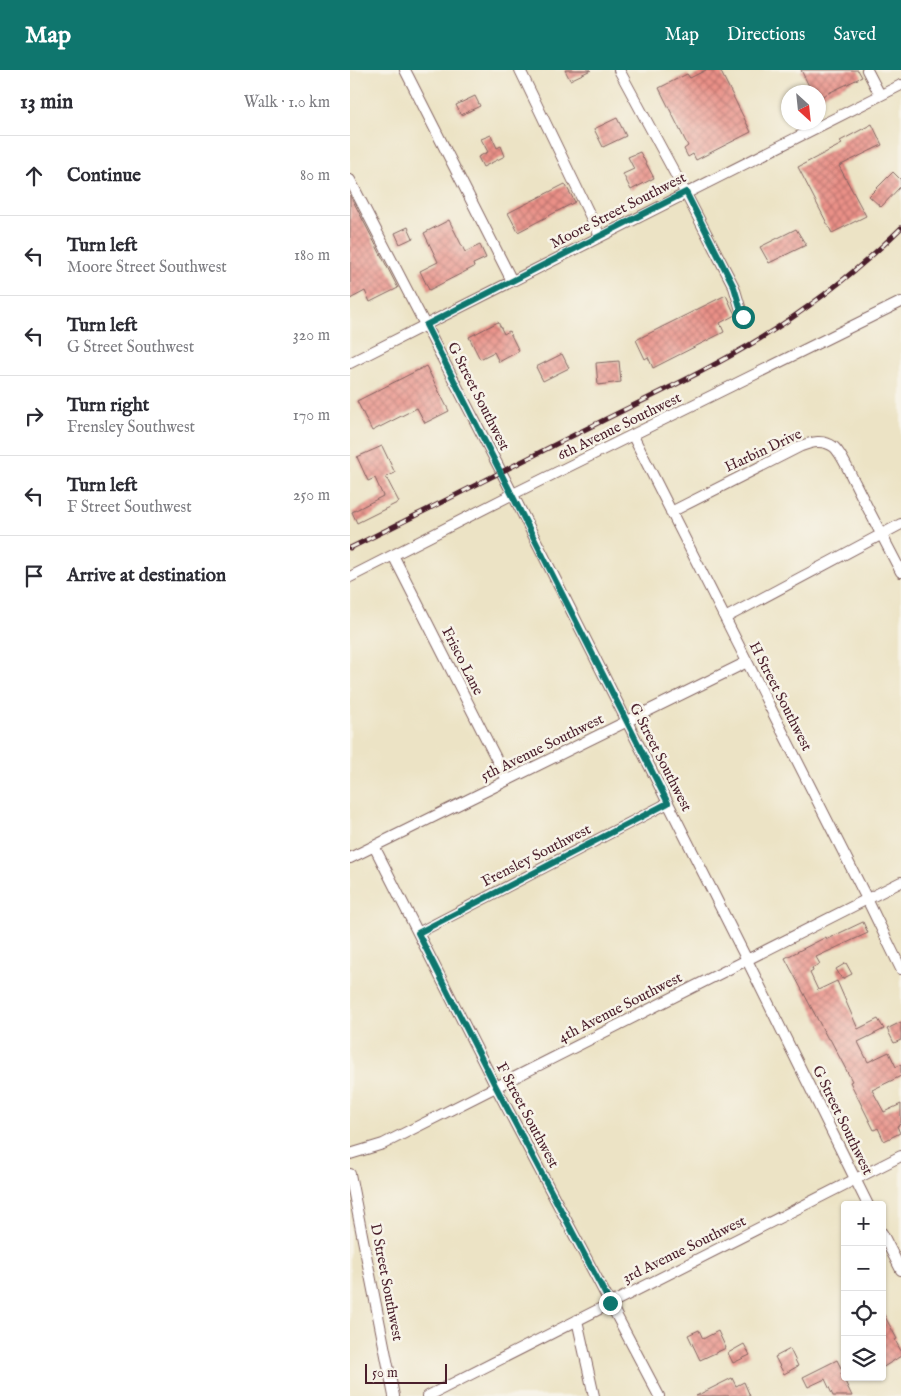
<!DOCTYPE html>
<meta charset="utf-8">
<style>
body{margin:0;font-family:"IM FELL English",serif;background:#f7f7f7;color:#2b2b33}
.controls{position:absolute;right:15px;bottom:15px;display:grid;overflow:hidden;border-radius:5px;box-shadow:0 1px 4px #0004}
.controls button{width:45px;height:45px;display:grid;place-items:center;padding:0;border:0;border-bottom:1px solid #e1e1e2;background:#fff;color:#2b2b33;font:25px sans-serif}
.compass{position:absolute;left:431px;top:15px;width:45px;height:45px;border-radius:50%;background:#fff;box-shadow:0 1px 4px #0004;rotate:153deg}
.scale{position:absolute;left:15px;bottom:12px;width:82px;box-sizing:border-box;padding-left:5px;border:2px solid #4a1f2b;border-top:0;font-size:14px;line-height:18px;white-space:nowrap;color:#4a1f2b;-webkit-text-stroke:4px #f7f3e8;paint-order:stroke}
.stop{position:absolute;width:15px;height:15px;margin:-11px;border:4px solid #0f766e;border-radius:50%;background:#fff}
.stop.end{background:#0f766e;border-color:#fff;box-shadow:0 1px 5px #0008}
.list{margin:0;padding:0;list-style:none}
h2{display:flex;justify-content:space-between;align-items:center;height:65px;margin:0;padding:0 20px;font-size:21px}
h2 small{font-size:16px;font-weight:400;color:#7c7c81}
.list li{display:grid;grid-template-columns:32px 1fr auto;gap:15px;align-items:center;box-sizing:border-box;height:80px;padding:0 20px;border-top:1px solid #e1e1e2}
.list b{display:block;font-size:19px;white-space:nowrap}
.list p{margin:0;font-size:16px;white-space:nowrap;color:#7c7c81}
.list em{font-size:16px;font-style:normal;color:#7c7c81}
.icon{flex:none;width:28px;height:28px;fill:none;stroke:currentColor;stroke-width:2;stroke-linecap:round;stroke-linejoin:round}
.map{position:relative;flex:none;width:551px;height:1326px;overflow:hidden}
header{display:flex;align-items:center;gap:30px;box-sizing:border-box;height:70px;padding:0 25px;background:#0f766e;color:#fff}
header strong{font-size:24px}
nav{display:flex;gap:28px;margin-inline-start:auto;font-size:18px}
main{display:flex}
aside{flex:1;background:#fff}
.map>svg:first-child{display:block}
.building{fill:url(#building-cross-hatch)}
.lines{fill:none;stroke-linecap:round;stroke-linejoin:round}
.minor-casing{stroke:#836461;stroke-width:12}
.minor{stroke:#fff;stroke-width:10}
.rail-casing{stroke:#4a1f2b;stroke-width:5}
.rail{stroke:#f7f3e8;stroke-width:3;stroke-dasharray:9;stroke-linecap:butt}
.route{stroke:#0f766e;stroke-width:6}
.labels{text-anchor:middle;stroke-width:5;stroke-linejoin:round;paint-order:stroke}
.street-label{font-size:15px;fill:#4a1f2b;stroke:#f7f3e8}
</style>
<header>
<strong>Map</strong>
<nav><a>Map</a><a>Directions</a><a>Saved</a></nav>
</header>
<main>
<aside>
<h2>13 min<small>Walk · 1.0 km</small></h2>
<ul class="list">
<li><svg class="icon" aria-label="ahead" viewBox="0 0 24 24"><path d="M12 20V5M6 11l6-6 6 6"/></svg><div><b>Continue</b></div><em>80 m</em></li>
<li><svg class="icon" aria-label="left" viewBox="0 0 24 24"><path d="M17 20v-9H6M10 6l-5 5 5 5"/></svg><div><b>Turn left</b><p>Moore Street Southwest</p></div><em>180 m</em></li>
<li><svg class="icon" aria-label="left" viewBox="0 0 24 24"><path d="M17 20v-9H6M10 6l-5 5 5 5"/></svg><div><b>Turn left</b><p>G Street Southwest</p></div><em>320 m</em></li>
<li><svg class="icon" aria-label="right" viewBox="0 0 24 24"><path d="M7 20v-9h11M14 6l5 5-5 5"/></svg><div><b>Turn right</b><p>Frensley Southwest</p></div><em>170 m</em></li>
<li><svg class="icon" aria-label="left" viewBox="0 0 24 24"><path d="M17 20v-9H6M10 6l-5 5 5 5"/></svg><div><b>Turn left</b><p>F Street Southwest</p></div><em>250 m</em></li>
<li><svg class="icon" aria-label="arrive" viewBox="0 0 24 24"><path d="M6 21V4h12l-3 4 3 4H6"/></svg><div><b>Arrive at destination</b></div></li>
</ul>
</aside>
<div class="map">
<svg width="551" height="1326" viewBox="0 0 551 1326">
<defs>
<pattern id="building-cross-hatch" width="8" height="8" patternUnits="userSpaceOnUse" patternTransform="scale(1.25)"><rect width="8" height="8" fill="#e99087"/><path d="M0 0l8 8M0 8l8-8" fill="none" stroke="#bf756f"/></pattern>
</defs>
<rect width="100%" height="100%" fill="#f7f3e8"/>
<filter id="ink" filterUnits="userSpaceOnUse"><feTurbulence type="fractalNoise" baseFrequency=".02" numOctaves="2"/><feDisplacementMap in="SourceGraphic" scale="10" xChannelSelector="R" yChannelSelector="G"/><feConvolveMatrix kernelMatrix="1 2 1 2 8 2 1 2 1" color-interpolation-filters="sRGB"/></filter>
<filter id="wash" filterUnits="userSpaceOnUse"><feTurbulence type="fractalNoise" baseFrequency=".0096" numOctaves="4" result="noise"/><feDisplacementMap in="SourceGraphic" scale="20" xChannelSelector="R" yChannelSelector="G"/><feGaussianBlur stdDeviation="1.12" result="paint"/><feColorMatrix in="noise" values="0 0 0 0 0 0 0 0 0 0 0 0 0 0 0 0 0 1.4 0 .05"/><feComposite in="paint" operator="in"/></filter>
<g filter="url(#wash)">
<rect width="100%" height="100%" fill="#ece3c5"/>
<g id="blocks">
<!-- building -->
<path class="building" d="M215,0H241L220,10Z
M356,0H370L401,62L346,90L343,84L338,87L334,79L338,76L309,18L337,4L340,8Z
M451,0H508L512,7L468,28V22H462Z
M125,26L130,36L111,45L106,35Z
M267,48L276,66L253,77L244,59Z
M522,54L532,75L489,96L516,146L482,163L448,97L492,74L490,71Z
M141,65L147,78L151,76L155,86L133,97L128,87L138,82L131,69Z
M290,82L304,108L281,120L273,104L284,99L278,87Z
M543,102L551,110V116L531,137L519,126Z
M215,114L225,132L168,162L158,143Z
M0,125L48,218L20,232L15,221L0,229Z
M99,150L115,182L130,175L136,188L123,194L124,197L79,220L70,201L88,192L74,163Z
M58,157L63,168L50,174L45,163Z
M446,159L456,175L419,193L410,177Z
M376,225L385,245L370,253L374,262L303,298L298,287L295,289L286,270Z
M148,252L154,264L159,261L169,281L149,292L144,282L130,289L119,267Z
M212,284L219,298L193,311L186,297Z
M269,291L271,312L248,315L246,293Z
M76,296L99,341L75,353L67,338L22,361L7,331Z
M32,376L45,403L36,407L49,432L7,453L2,442L33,426L25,408L18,411L7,387Z
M513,852L518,863L466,887L470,894L462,898L463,901L460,903L468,920L487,911L508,959L528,949L534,959L508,972L518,992L539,982L546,997L551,994V1006L522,1020L534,1042L551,1034V1054L547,1056L550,1063L534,1071L528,1058L524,1060L500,1012L502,1011L480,969H478L435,888L476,867L477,869Z
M496,893L502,904L492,909L486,899Z
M551,952V970L544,973L537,959Z
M532,1241L547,1269L545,1270L551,1281V1286L532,1298Z
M349,1260L353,1269L368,1261L376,1278L350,1290L338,1265Z
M394,1274L400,1285L383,1293L378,1283Z
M440,1279L448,1296L434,1304L425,1287Z
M487,1290L493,1302L491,1303L502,1326H483L475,1309L458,1317L453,1307Z
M382,1308L386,1316L394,1312L400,1326H346Z"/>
</g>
</g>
<g filter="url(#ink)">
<use href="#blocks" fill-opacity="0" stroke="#836461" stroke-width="1"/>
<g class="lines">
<!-- minor casing -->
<g class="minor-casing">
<path id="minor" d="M55,0L162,211
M170,0L250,166
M269,0L335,122L384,217L393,247
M517,0L530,25
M0,110L155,409L397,890L518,1135
M0,293L551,15
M283,366L517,829L551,899
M321,442L451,376C462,372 473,369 484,377C492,384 500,404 505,413C520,443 536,473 551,502
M43,485L157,710
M0,507L161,425L551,232
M375,548L551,454
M24,776L146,1017L309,1326
M0,788L397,592
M68,863L318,733
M0,1084L33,1074L551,812
M0,1104L44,1326
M532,1163L551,1200
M227,1250L244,1326
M78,1326L551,1086"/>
</g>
<!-- minor -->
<use href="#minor" class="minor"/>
<!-- rail casing -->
<g class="rail-casing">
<path id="rail" d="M0,478C80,439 160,397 240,357C297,328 357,301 411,268C462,236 509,200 551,158"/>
</g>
<!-- rail -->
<use href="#rail" class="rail"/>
</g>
</g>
<g class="lines" filter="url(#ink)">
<!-- route -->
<path class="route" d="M260,1233L146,1017L68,863L318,733L76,255L336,122L384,217L393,247"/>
</g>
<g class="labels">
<!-- street labels -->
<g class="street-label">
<text transform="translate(268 140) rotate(-27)" y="5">Moore Street Southwest</text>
<text transform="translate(129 326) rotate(63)" y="5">G Street Southwest</text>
<text transform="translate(269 356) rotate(-26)" y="5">6th Avenue Southwest</text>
<text transform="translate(413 380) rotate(-25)" y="5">Harbin Drive</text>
<text transform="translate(113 591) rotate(63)" y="5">Frisco Lane</text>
<text transform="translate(431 626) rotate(63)" y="5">H Street Southwest</text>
<text transform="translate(192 677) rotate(-26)" y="5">5th Avenue Southwest</text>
<text transform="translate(311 687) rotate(63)" y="5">G Street Southwest</text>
<text transform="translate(186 785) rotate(-27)" y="5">Frensley Southwest</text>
<text transform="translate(270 937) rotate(-27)" y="5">4th Avenue Southwest</text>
<text transform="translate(178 1045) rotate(62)" y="5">F Street Southwest</text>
<text transform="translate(493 1050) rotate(64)" y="5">G Street Southwest</text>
<text transform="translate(334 1179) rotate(-26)" y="5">3rd Avenue Southwest</text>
<text transform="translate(37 1212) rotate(79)" y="5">D Street Southwest</text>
</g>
</g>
</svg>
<div class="controls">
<button>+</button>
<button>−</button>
<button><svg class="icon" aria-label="locate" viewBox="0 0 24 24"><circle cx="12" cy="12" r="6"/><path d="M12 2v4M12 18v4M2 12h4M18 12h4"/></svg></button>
<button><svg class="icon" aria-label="layers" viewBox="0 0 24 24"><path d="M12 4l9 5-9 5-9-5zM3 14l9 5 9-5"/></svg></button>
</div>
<svg class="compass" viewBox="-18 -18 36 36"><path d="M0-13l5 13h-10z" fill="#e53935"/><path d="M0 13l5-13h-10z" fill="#7c7c81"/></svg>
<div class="scale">50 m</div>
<div class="stop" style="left:393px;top:247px"></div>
<div class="stop end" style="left:260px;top:1233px"></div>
</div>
</main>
